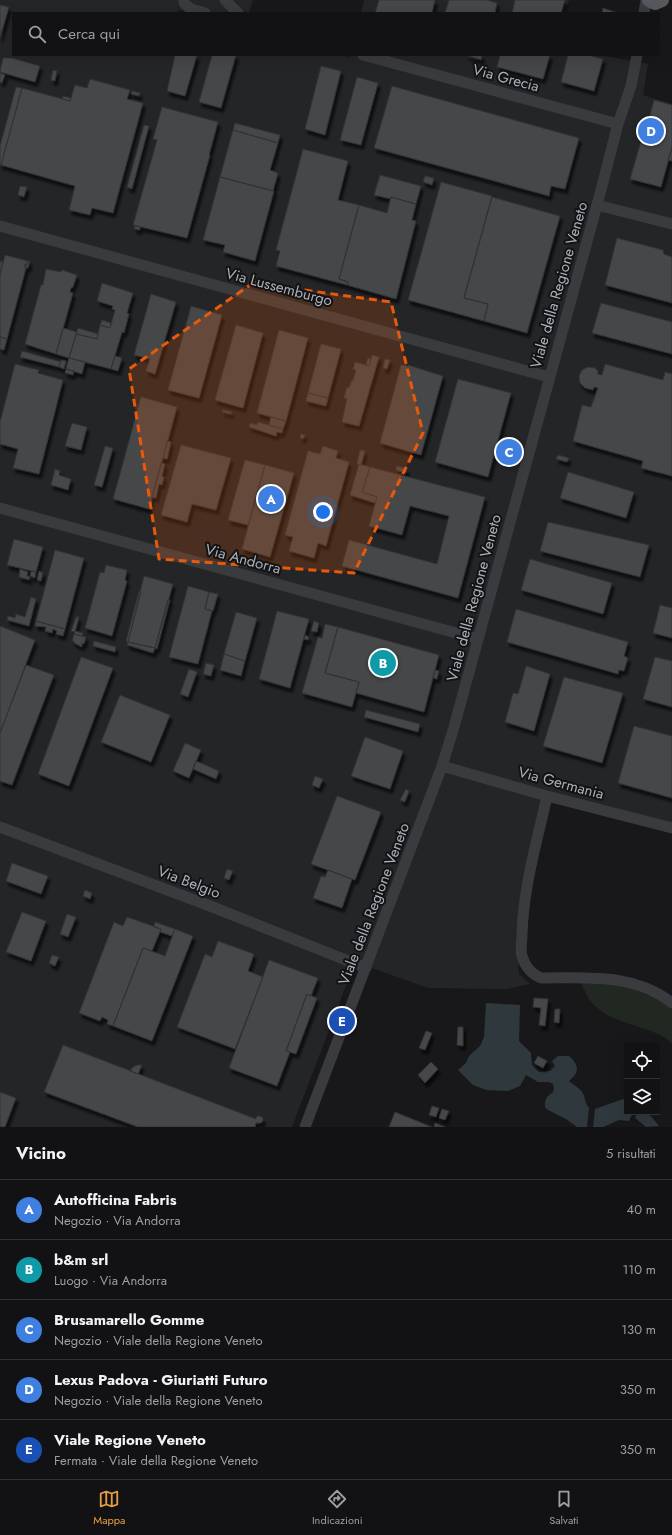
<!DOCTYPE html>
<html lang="it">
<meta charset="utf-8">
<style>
body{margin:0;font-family:Jost,sans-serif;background:#1b1b1d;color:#f1f3f6}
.controls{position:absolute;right:12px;bottom:12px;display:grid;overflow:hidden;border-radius:0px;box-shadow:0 4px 16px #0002}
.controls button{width:36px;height:36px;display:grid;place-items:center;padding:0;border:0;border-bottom:1px solid #313234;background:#121214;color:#f1f3f6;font:20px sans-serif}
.you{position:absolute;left:323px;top:512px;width:14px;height:14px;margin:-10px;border:3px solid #fff;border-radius:50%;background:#1a73e8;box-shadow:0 0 0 6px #1a73e833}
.badge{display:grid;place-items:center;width:26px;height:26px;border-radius:50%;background:#e79e43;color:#fff;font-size:13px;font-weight:700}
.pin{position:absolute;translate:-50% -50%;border:2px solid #fff;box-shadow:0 1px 4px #0006}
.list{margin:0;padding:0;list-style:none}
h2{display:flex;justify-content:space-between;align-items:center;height:52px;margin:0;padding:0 16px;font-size:17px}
h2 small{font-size:13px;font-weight:400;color:#9c9ea0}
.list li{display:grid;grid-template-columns:26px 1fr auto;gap:12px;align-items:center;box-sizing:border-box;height:60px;padding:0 16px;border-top:1px solid #313234}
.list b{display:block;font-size:15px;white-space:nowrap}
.list p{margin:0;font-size:13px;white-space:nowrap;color:#9c9ea0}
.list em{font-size:13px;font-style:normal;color:#9c9ea0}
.icon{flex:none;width:22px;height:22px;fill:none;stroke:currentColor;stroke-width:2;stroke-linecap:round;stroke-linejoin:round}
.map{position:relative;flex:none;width:672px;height:1127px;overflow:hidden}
.search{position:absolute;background:#121214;box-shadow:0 4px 16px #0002;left:12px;right:12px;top:12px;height:44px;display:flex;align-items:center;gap:10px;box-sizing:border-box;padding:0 14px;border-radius:0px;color:#9c9ea0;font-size:15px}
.sheet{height:352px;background:#121214}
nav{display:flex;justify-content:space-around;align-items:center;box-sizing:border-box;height:56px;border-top:1px solid #313234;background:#121214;font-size:11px;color:#9c9ea0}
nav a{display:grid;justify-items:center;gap:2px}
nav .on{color:#e79e43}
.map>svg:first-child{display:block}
.built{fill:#242527}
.green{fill:#202821}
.water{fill:#2f393d}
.building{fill:#45474a;stroke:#323336;filter:url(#shadow)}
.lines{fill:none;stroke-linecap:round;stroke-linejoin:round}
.minor{stroke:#393b3f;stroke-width:11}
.major{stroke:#56585e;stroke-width:14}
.marked{fill:#e8590c;fill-opacity:0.2;stroke:#e8590c;stroke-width:3;stroke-dasharray:8 5;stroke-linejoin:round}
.labels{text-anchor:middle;stroke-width:4;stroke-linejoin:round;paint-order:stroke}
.street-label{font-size:15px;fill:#abb1b9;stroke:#131315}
</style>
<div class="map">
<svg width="672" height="1127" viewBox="0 0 672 1127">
<defs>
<filter id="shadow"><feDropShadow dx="2.5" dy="4.5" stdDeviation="1" flood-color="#0009"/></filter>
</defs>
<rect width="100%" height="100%" fill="#18181a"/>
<!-- built -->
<path class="built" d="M0,0H253L249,13H189L178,10L177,13H13V55H339L349,57L350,55H600L648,64L643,95L672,104V833L547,799L518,956L519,974L530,984L507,989L428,988L355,962L292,1127H0Z
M364,0H569L565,13H361Z"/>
<!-- green -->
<path class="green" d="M581,983L618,984L672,1003V1043C650,1024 615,1026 594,1005C588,1000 585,990 581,983Z"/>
<!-- water -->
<path class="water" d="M486,1003L520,1005L519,1041L531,1053L532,1065L539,1072L550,1071L555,1066L552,1061L558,1056H569C579,1065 580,1072 569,1081C573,1085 579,1087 582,1092C586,1097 584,1103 589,1108L587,1127H577L566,1119L548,1110L545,1107V1102L547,1097L553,1092L554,1088L553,1084L549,1082H538L526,1075L520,1086L508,1091L486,1090L473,1085L458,1070L466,1063L469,1056L480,1046L484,1037Z
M623,1099L627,1101V1112H633L629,1121L619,1120L603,1127H593L595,1109Z
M638,1112C649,1112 653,1118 659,1126L646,1127L635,1118Z"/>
<!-- building -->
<path class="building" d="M379,0H435L432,13H375Z
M449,0H487L497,3L495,13H445Z
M515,0H565L561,13H512Z
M0,5L9,7L0,38Z
M603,8L618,13H602Z
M175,55H197L185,96L167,91Z
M212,55H236L221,108L199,102Z
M465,55H482L481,60Z
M500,55H550L543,79L497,67Z
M568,55H588L603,59L594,91L561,82Z
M3,58H12L40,66L35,82L0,72Z
M321,66L341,71L325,135L305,129Z
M53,70L57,71L55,81L51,80Z
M0,73L5,75L2,83L0,82Z
M357,77L378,83L361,145L340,140Z
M90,79L130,90L127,99L143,103L113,213L92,208L90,215L69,210L75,186L1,165L22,88L70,101L75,85L87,88Z
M392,86L579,138L565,189L551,186L549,196L374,148Z
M16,87L22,88L1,165H0V146Z
M132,91L140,93L139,96L131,94Z
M63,96L71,98L70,101L62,99Z
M654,100L672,105V147L661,187L630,179L641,141L643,142Z
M162,107L218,122L209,155H210L187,238L133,225L157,140L153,139Z
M235,123L280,135L278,143L233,130Z
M144,125L149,126L132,189L127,187Z
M233,130L278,143L270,170L278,173L273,191L220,177Z
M672,147V161L668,160Z
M303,149L348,161L338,200L359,205L339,279L348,282L347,285L276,266L280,251L276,250Z
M380,175L421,186L416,204L391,197V199L374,195Z
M425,176L434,178L432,185L423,182Z
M220,177L274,191L255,261L223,252L225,245L203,240Z
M441,182L492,196L464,298L488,304L484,321L408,300Z
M20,186L27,187L24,197L18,195Z
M391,197L416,204L412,220L416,221L396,299L347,285L348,282L339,279L359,205L387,213Z
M492,197L560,216L527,333L484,321L488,304L464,298Z
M135,226L140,227V230L134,229Z
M617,238L663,250L664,254L672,257V303L605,285Z
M5,255L28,261L27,264H25V268H26L7,339L0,337V275Z
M0,261L3,262L0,275Z
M28,261H30L28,268H25Z
M46,269L61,272L62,270L77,275L73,287L71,288L70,292L73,293L56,354L25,344L41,285H43Z
M102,283L133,293L127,313L129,314L124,333L122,332L111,369L69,358L76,334L97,339L100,325L110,328L115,310L112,309L113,306L97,301Z
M151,294L176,302L155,374L146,371L150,359L134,355Z
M601,303L672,322V354L592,333Z
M191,306L222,315L199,398L168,390Z
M102,320L111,323L110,328L100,325Z
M236,325L263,333L243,408L215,400Z
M63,328L77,332L69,358L56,354Z
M78,328L98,334L97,339L76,334Z
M279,330L308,338L286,421L257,413Z
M0,337L7,339L4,350L0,349Z
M321,344L341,349L328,398L308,393Z
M22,351L61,362L59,367L20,357Z
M372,355L379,357L359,426L342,422L347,399L344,398L347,387L349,388L352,380L353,381L356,370L353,369L355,362L369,366Z
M115,356L122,358L118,371L111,369Z
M69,358L85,362L82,374L66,369Z
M368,358L371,359L369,366L366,365Z
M385,359L390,360L387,369L383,368Z
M61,360L66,361L64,369L59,367Z
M15,364L39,370L38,373L63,380L39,474L13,468L18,449L0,444V422Z
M605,364L663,380L665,372L672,374V476L641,468L643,461L573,441L582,405L591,407L598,388L594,387L593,390L585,388L580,383L579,376L582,370L588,367L595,368L598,371V374L602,375Z
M401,365L408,366V365L443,376L421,455L380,443Z
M66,369L74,371L73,375L65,373Z
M458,379L511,393L488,477L435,462Z
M308,393L328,398L326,406L306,401Z
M141,397L177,407L149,509L113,499Z
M223,410L232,412L231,414L222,412Z
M271,417L286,421L283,429L269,425Z
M258,422L283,429L282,433L277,432L276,436L249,427L250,423L257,425Z
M72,423L87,427L81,450L65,446Z
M301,434L305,435L303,439L300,438Z
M167,441L171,442L167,459L163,458Z
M181,445L231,458L216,510L192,504L187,522L161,515Z
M105,446L113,448L102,487L94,485Z
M323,446L338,451L336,458L349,462L326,546L318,543L314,558L289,551L293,537L285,535L308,451L320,454Z
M360,450L365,451L361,465L357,464Z
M558,455L569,458L567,462L556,459Z
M245,460L265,465L248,525L228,520Z
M161,463L165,464L162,476L164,477L162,485L159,484L156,498L152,497Z
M359,464L370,467L362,492L377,497L375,503L350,495Z
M265,465L294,473L270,557L242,549Z
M397,466L407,469L406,473L396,470Z
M370,467L485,497L458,598L342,566L349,540L437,564L449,516L410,506L402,535L369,526L377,497L362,492Z
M55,469L60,471L59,475L71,479L68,490L51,485Z
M568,472L634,492L626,518L560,498Z
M548,522L649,545L640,577L540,551Z
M14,539L43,547L36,572L7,565Z
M55,550L84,558L65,629L36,621Z
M530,559L612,583L603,614L521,590Z
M106,565L127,570L125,580L127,581L112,636L85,628L100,572L104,573Z
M20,569L28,572L27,576L30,577L29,580L19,577Z
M31,571L36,572L35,578L30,576Z
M39,571L43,573L41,581L37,580Z
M144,576L173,584L155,648L128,642Z
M188,586L209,592L205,609L212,611L198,664L169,657Z
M139,591L141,592L128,642L126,641Z
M209,592L218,594L213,611L205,609Z
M31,597L36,599L29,626L7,620L8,616L15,618L16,614L25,617Z
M168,599L170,600L157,649L155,648Z
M660,605L672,608V638L653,633Z
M516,609L628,642L624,656L628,658L624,671L619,670L618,674L507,642Z
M277,611L309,619L290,688L259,679Z
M236,612L257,618L245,661L224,654Z
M76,617H79L75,632L71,631Z
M36,621L65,629L63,636L56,634L57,631L53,629L52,633L45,631L46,627L35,626Z
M314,621L319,623L317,632L311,631Z
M325,624L338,627L325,673L359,682L352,707L302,693L318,637L322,638Z
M0,626L35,640L0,733Z
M338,627L439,655L424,712L356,693L359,682L325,673Z
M75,631L83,633L82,636L74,634Z
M74,634L86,637L84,644L82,643V647L74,643V641H72Z
M305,635L309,637L308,640L304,639Z
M94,641L116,647L115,652L93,646Z
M128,642L155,648L153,653L127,645Z
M224,654L245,661L241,676L220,670Z
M81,657L113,668L69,786L38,774Z
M655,657L672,661V707L643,699Z
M206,663L214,665L211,676L203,674Z
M26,665L54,675L12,785L0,781V733Z
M526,666L550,674L534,731L505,722L513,693L518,694Z
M189,669L197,672L188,697L180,694Z
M435,670L439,671L437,679L433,678Z
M564,677L623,693L602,763L543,746Z
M120,695L170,715L151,762L101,742Z
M366,710L420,724L418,732L364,717Z
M634,726L672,736V798L618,783Z
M365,737L403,751L390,789L351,776Z
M185,743L201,750L189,778L173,771Z
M196,761L219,771L216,779L193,769Z
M315,776L323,779L319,788L312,785Z
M406,789L409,791L405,802L400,800Z
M337,796L381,812L355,880L311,864Z
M12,863L48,876L41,894L6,881Z
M227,869L233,871L229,880L224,878Z
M328,870L352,879L342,908L313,898L321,876L325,877Z
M85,890L92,893L90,899L83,896Z
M22,912L46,921L31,961L6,952Z
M67,914L76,917L68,937L60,934Z
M127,917L161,929L152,951L143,948L113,1026L107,1024L108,1020L102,1017L100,1021L79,1013L114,922L123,926Z
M155,922L175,929L172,936L160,932L161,929L154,927Z
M175,929L193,936L152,1041L113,1026L143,948L165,956Z
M218,941L254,954L248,971L263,977L235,1049L177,1027L205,954L212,957Z
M52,955L59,957L55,966L49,963Z
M269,960L318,978L311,996L307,994L286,1051L290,1052L277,1086L229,1068Z
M307,994L317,998L296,1054L286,1051Z
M534,998L548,999L545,1026L539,1025L541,1008L533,1007Z
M555,1009H560L559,1023L554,1022Z
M458,1027H463V1046L457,1045Z
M426,1031L432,1033L425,1050L419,1048Z
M63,1045L256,1119L257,1116H260L263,1118V1121L261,1123H256L255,1127H138L44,1092Z
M538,1056L547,1061L543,1068L534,1063Z
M431,1062L438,1069L425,1083L418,1075Z
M137,1065H142L138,1074L130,1071L133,1067Z
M0,1092L16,1098L5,1127H0Z
M432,1106L439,1108L436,1117L429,1115Z
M442,1109L449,1111L445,1120L439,1118Z
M395,1112L432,1127H389Z
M435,1123L445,1127H434Z"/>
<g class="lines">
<!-- minor -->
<path class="minor" d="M184,0V3L191,9L205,13
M225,0L238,13
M644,13L646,0
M363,55L618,124
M597,205L672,224
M0,226L549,377
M0,508L478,639
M442,766L547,796L672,828
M547,796C537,842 523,888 522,935C522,941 520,950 522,956C525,966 531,974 541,978C587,978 634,973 672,1003
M0,827L210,906L366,968
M305,1127L442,766L454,727L597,205L618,124L631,86L637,55"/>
<!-- major -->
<path class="major" d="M649,0L655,3L662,0"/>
</g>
<!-- marked area -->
<path class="marked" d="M253,283L391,302L423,433L354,573L159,559L129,369Z"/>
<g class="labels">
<!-- street labels -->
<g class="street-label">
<text transform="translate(506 78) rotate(15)" y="5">Via Grecia</text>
<text transform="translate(559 285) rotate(-74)" y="5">Viale della Regione Veneto</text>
<text transform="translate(279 287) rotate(15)" y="5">Via Lussemburgo</text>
<text transform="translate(243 559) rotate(15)" y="5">Via Andorra</text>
<text transform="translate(474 598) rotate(-75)" y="5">Viale della Regione Veneto</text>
<text transform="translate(561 783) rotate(15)" y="5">Via Germania</text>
<text transform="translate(189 882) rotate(21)" y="5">Via Belgio</text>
<text transform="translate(374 904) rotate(-69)" y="5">Viale della Regione Veneto</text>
</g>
</g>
</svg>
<div class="controls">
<button><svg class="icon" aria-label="locate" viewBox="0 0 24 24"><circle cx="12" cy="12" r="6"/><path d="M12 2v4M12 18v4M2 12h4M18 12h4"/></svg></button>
<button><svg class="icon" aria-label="layers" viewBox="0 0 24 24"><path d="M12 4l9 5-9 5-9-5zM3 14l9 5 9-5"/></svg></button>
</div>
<div class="you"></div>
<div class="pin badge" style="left:271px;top:499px;background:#3f7fe0">A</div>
<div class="pin badge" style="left:383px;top:663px;background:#0f9aa8">B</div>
<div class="pin badge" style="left:509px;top:452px;background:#3f7fe0">C</div>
<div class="pin badge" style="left:651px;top:131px;background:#3f7fe0">D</div>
<div class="pin badge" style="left:342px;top:1021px;background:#1a4fb4">E</div>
<div class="search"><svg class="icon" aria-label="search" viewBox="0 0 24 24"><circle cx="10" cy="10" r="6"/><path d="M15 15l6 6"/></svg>Cerca qui</div>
</div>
<section class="sheet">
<h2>Vicino<small>5 risultati</small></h2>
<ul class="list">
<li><span class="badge" style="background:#3f7fe0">A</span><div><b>Autofficina Fabris</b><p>Negozio · Via Andorra</p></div><em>40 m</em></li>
<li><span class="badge" style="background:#0f9aa8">B</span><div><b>b&amp;m srl</b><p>Luogo · Via Andorra</p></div><em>110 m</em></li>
<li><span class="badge" style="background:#3f7fe0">C</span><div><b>Brusamarello Gomme</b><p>Negozio · Viale della Regione Veneto</p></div><em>130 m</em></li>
<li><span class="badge" style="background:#3f7fe0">D</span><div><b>Lexus Padova - Giuriatti Futuro</b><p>Negozio · Viale della Regione Veneto</p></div><em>350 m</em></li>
<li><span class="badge" style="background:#1a4fb4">E</span><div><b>Viale Regione Veneto</b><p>Fermata · Viale della Regione Veneto</p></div><em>350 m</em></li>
</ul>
</section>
<nav>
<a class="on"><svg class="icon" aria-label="map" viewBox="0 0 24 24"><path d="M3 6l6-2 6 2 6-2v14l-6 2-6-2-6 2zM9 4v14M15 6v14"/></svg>Mappa</a>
<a><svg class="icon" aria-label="directions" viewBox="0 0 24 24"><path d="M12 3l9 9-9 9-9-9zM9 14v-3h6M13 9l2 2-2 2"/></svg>Indicazioni</a>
<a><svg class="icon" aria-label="saved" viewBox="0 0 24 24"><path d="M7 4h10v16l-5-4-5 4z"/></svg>Salvati</a>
</nav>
